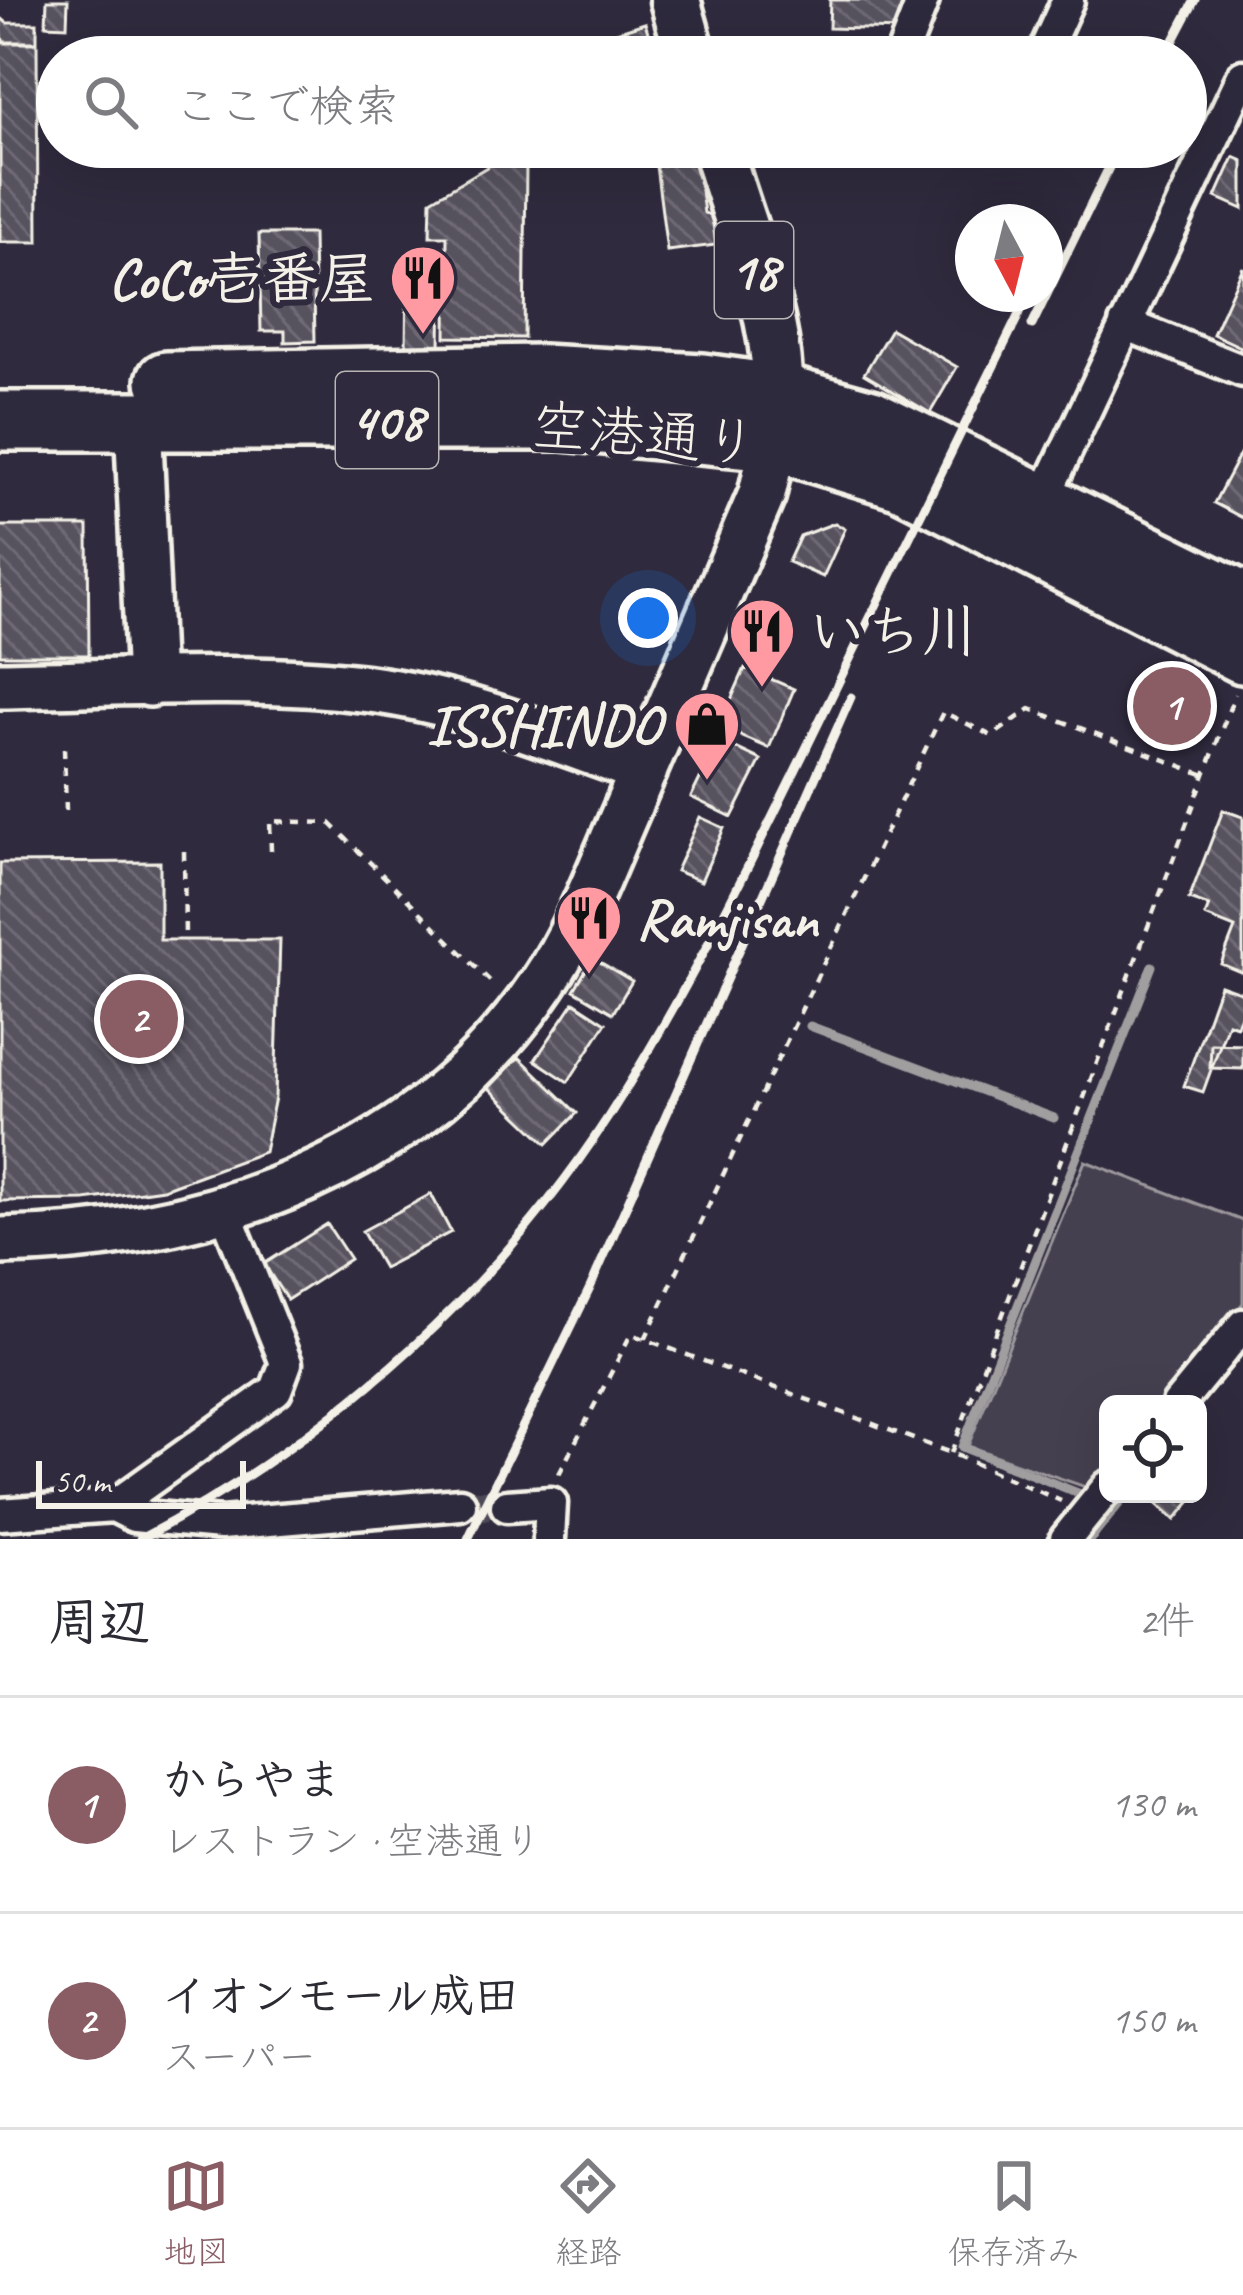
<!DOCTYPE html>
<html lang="ja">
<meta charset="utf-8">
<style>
body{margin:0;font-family:Caveat,"Klee One",sans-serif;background:#f7f7f7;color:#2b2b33}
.controls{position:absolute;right:36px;bottom:36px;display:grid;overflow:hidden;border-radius:18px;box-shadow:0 12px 48px #0002}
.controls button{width:108px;height:108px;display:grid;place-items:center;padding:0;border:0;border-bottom:3px solid #e1e1e2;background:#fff;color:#2b2b33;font:60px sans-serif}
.compass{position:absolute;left:955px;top:204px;width:108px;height:108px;border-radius:50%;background:#fff;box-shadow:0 12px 48px #0002;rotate:173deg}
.scale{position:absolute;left:36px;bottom:30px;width:210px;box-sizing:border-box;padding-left:12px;border:6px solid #f4f1e8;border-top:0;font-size:33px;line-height:42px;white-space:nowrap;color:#f4f1e8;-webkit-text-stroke:9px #2f2a3d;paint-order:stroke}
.you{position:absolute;left:648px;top:618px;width:42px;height:42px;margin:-30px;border:9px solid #fff;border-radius:50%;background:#1a73e8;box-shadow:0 0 0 18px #1a73e833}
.badge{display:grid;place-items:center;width:78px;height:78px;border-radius:50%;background:#8a5d65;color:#fff;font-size:39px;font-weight:700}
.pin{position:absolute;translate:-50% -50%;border:6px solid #fff;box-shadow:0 3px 12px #0006}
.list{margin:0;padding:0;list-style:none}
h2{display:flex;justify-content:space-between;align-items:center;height:156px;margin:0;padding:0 48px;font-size:51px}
h2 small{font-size:39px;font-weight:400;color:#7c7c81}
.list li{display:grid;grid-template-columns:78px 1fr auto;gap:36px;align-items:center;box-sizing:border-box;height:216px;padding:0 48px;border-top:3px solid #e1e1e2}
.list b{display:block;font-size:45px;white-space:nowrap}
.list p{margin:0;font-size:39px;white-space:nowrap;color:#7c7c81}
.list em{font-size:39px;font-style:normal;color:#7c7c81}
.icon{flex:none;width:66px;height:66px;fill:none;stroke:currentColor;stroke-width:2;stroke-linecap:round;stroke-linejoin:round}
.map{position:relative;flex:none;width:1243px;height:1539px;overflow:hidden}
.search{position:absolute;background:#fff;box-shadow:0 12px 48px #0002;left:36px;right:36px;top:36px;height:132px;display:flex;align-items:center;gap:30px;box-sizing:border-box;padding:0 42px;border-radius:66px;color:#7c7c81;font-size:45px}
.sheet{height:588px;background:#fff}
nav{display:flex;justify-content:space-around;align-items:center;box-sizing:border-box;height:168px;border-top:3px solid #e1e1e2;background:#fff;font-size:33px;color:#7c7c81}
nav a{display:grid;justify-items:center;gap:6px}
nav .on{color:#8a5d65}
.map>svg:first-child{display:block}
.green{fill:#454050;stroke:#9c989c;stroke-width:3}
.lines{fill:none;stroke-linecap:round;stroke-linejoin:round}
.stream{stroke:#a19ea0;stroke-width:9}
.building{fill:url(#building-back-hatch);stroke:#f4f1e8;stroke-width:3}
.street-tunnel{stroke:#4d4857;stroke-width:30;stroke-dasharray:30 15;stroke-linecap:butt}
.street-casing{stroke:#f4f1e8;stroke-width:39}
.secondary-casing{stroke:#f4f1e8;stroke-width:54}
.primary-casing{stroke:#f4f1e8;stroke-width:57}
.highway-casing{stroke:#f4f1e8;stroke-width:66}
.path{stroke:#f4f1e8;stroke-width:4.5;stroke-dasharray:9 9;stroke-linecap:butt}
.street{stroke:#2f2a3d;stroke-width:30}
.secondary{stroke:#2f2a3d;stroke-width:45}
.primary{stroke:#2f2a3d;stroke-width:48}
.highway{stroke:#2f2a3d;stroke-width:57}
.rail{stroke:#f4f1e8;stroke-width:9}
.labels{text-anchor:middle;stroke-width:12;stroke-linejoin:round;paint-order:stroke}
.shield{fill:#2f2a3d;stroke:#b9b5b5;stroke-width:3}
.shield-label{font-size:54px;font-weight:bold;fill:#f4f1e8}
.poi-label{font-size:57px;font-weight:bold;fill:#f4f1e8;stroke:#2f2a3d;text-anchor:end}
.street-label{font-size:57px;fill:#f4f1e8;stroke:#2f2a3d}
</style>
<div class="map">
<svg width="1243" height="1539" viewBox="0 0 1243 1539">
<defs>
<pattern id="building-back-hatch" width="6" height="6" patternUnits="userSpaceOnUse" patternTransform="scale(3)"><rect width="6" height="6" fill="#56525f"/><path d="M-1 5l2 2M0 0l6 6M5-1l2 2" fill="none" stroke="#6f6b76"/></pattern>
</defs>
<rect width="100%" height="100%" fill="#2f2a3d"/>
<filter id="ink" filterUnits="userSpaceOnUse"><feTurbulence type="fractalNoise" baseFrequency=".00833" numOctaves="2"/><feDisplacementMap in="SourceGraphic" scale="24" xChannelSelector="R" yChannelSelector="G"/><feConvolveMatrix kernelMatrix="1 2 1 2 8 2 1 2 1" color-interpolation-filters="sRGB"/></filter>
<g filter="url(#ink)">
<!-- green -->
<path class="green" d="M1085,1161L1243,1221V1303L1160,1404H1108V1468L1091,1489L968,1446Z"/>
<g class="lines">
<!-- stream -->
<path class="stream" d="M810,1026L1054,1118
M1083,1495L962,1447L1152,966
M1091,1539L1127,1494"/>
</g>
<!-- building -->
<path class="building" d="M47,0H68L67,26L46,25Z
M830,0H903L901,30L829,28Z
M0,17L7,23H37V42H3Z
M645,23L655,54L561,57L559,50Z
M0,43H37L38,242H0Z
M273,147H326L327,154L274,158Z
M1234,157L1243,161V209L1216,197Z
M697,160L704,213L712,216L716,245L667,251L656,166Z
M492,164L526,165L524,338L446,337L447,236H430L431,200Z
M259,234H313L315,341L285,342V331H261Z
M1243,267V348L1213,334Z
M407,276L441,277L440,349H406Z
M891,329L957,367L930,413L864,374Z
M1243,448V518L1214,503Z
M835,523L845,529L823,577L788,562L800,536Z
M0,526H88L89,655H0Z
M745,668L794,689L769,748L719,727Z
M1157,676L1204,696L1186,736L1140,716Z
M719,740L761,760L732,817L691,797Z
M1223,810L1243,817V973L1221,964L1235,928L1205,916L1209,906L1189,899Z
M700,817L724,828L701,881L676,871Z
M160,862V940H280L275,1097L264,1152L163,1189L85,1200L0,1201V863Z
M160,862V940H280L275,1097L264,1152L163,1189L85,1200L0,1201V863Z
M593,958L632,981L613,1013L574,990Z
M1220,985L1243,993V1010L1237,1026L1228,1023L1203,1092L1184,1086Z
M574,1002L606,1023L568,1082L535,1060Z
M1211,1044L1243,1045V1069L1210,1068Z
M519,1057L577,1113L547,1144L489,1088Z
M431,1194L451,1232L383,1268L362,1231Z
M327,1224L350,1259L287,1300L264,1264Z
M1145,1494H1197L1175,1520Z"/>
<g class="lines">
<!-- street-tunnel -->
<path class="street-tunnel" d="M460,1504L507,1506"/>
<!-- street casing -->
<g class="street-casing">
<path id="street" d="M901,57L923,0
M1042,57L1068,0
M1125,324L1243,371
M1043,500L1243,76
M1178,1404L1243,1325
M114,1506L134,1516L221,1524L460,1504
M507,1506L551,1503L549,1539
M0,1514L114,1506L276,1390L286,1363L225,1211
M1066,1539L1108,1487"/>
</g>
<!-- secondary casing -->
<g class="secondary-casing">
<path id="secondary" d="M138,419L150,683
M0,685C122,683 249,674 370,689C464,701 555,739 644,770
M0,1241C211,1238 421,1164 543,983C578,931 601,868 626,811C672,706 717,600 762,494L774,441"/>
</g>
<!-- primary casing -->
<g class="primary-casing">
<path id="primary" d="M675,0L691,57
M717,147C743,240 789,332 775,430"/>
</g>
<!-- highway casing -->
<g class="highway-casing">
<path id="highway" d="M166,381L541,374L702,383L780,394L871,419L1243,602
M0,421H561L774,441L902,480L1243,654"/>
</g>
<!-- path -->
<path class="path" d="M825,57L873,52
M64,748L66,811
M184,851L185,940
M271,851L270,821L330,823L495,986
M645,1339L943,712L992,736L1030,709L1205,775
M951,1453L1235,694
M559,1474L631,1334L951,1453L1061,1501"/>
<!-- street -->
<use href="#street" class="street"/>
<!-- secondary -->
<use href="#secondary" class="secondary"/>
<!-- primary -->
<use href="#primary" class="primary"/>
<!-- highway -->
<use href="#highway" class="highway"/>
<!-- rail -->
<path class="rail" d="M1165,57L1195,0
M1032,325L1119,147
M140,1539C333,1438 508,1281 622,1095C696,976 756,851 817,726C888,582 958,438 1029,294
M468,1539L590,1288L851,697"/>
</g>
</g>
<!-- icons -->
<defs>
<g id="restaurant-pin" transform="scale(3.45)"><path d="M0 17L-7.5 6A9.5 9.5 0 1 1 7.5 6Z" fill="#ff9aa2" stroke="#2f2a3d"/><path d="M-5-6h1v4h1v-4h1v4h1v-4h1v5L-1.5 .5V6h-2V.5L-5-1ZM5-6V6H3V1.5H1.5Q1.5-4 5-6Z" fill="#111"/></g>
<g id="shop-pin" transform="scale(3.45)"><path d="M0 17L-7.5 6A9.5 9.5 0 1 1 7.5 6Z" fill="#ff9aa2" stroke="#2f2a3d"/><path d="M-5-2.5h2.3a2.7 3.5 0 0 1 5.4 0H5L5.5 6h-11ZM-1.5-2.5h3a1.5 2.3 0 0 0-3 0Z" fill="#111"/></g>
</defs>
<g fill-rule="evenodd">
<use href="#restaurant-pin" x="423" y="278"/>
<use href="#restaurant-pin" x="762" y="631"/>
<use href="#shop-pin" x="707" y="724"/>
<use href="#restaurant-pin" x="589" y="918"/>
</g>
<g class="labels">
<!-- shield labels -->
<g class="shield">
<rect x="715" y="222" width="78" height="96" rx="9"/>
<rect x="336" y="372" width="102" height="96" rx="9"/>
</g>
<g class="shield-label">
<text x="754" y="289">18</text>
<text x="387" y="439">408</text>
</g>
<!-- poi labels -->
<g class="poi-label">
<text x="376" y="298">CoCo壱番屋</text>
<text x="808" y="651" text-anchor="start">いち川</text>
<text x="660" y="744">ISSHINDO</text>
<text x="636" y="938" text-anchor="start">Ramjisan</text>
</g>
<!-- street labels -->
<g class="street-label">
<text transform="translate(645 433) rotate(5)" y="20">空港通り</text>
</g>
</g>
</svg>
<div class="controls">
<button><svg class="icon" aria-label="locate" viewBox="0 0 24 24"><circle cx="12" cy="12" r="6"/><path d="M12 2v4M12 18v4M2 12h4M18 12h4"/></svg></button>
</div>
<svg class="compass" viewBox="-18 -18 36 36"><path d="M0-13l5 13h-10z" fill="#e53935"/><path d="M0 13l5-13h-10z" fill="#7c7c81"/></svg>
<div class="scale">50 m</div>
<div class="you"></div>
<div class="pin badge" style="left:1172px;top:706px">1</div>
<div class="pin badge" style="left:139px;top:1019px">2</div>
<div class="search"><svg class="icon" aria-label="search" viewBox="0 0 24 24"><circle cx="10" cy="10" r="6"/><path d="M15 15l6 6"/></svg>ここで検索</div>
</div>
<section class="sheet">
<h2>周辺<small>2件</small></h2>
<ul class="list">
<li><span class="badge">1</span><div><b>からやま</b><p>レストラン · 空港通り</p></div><em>130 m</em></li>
<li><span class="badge">2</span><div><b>イオンモール成田</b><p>スーパー</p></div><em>150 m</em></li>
</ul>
</section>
<nav>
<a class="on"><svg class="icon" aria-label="map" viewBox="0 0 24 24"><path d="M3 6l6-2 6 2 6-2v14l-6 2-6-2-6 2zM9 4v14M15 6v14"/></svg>地図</a>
<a><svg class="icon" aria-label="directions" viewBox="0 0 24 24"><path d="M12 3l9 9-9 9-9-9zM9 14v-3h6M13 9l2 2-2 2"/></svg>経路</a>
<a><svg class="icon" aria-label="saved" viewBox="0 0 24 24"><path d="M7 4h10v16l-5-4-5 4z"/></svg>保存済み</a>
</nav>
